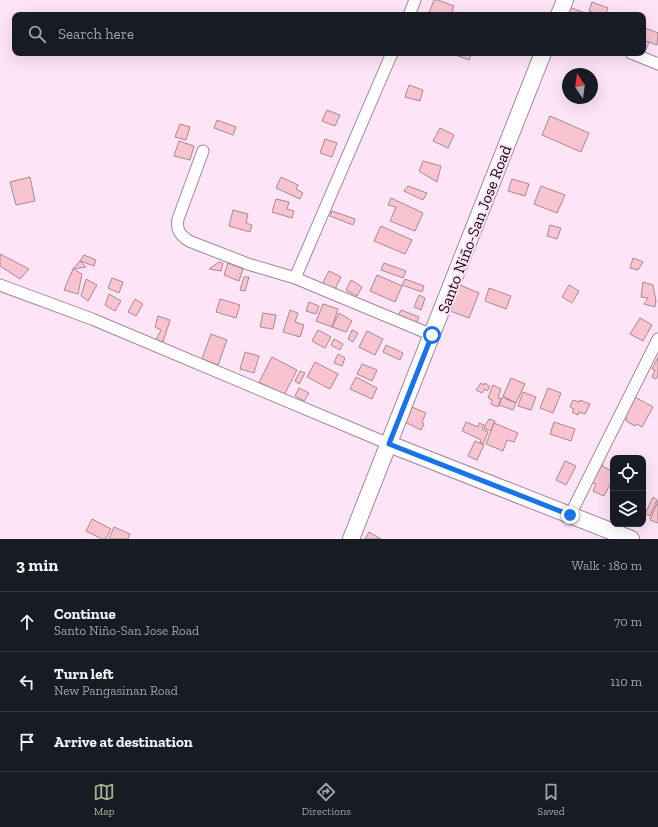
<!DOCTYPE html>
<meta charset="utf-8">
<style>
body{margin:0;font-family:"Zilla Slab",serif;background:#242831;color:#f1f3f6}
.controls{position:absolute;right:12px;bottom:12px;display:grid;overflow:hidden;border-radius:8px;box-shadow:0 4px 16px #0002}
.controls button{width:36px;height:36px;display:grid;place-items:center;padding:0;border:0;border-bottom:1px solid #363941;background:#171b24;color:#f1f3f6;font:20px sans-serif}
.compass{position:absolute;left:562px;top:68px;width:36px;height:36px;border-radius:50%;background:#171b24;box-shadow:0 4px 16px #0002;rotate:347deg}
.stop{position:absolute;width:12px;height:12px;margin:-9px;border:3px solid #1a73e8;border-radius:50%;background:#fff}
.stop.end{background:#1a73e8;border-color:#fff;box-shadow:0 1px 4px #0008}
.list{margin:0;padding:0;list-style:none}
h2{display:flex;justify-content:space-between;align-items:center;height:52px;margin:0;padding:0 16px;font-size:17px}
h2 small{font-size:13px;font-weight:400;color:#9ea1a6}
.list li{display:grid;grid-template-columns:26px 1fr auto;gap:12px;align-items:center;box-sizing:border-box;height:60px;padding:0 16px;border-top:1px solid #363941}
.list b{display:block;font-size:15px;white-space:nowrap}
.list p{margin:0;font-size:13px;white-space:nowrap;color:#9ea1a6}
.list em{font-size:13px;font-style:normal;color:#9ea1a6}
.icon{flex:none;width:22px;height:22px;fill:none;stroke:currentColor;stroke-width:2;stroke-linecap:round;stroke-linejoin:round}
.map{position:relative;flex:none;width:658px;height:539px;overflow:hidden}
.search{position:absolute;background:#171b24;box-shadow:0 4px 16px #0002;left:12px;right:12px;top:12px;height:44px;display:flex;align-items:center;gap:10px;box-sizing:border-box;padding:0 14px;border-radius:8px;color:#9ea1a6;font-size:15px}
.sheet{height:232px;background:#171b24}
nav{display:flex;justify-content:space-around;align-items:center;box-sizing:border-box;height:56px;border-top:1px solid #363941;background:#171b24;font-size:11px;color:#9ea1a6}
nav a{display:grid;justify-items:center;gap:2px}
nav .on{color:#a5b08c}
.map>svg:first-child{display:block}
.building{fill:#f7c4cf;stroke:#ab878f}
.lines{fill:none;stroke-linecap:round;stroke-linejoin:round}
.street-casing{stroke:#a2869c;stroke-width:13}
.secondary-casing{stroke:#a2869c;stroke-width:18}
.street{stroke:#fff;stroke-width:11}
.secondary{stroke:#fff;stroke-width:16}
.route{stroke:#1a73e8;stroke-width:5}
.labels{text-anchor:middle;stroke-width:4;stroke-linejoin:round;paint-order:stroke}
.street-label{font-size:16px;fill:#170d15;stroke:#fde4f7}
</style>
<div class="map">
<svg width="658" height="539" viewBox="0 0 658 539">
<rect width="100%" height="100%" fill="#fde4f7"/>
<!-- building -->
<path class="building" d="M434,0H438L454,6L451,15H428Z
M592,2L608,8L605,15H599L589,11Z
M569,7L585,13V15H566Z
M645,28L658,33L657,45L643,40V34Z
M643,40L649,42L644,54L643,53Z
M450,53H472L469,60Z
M409,85L423,90L420,101L405,97Z
M327,110L340,115L335,126L322,121Z
M550,116L589,133L581,152L542,135Z
M217,120L236,127L233,135L214,128Z
M180,124L190,127L186,140L175,137Z
M440,128L454,135L448,148L433,141Z
M325,139L337,143L332,157L320,153Z
M179,141L194,146L190,160L174,156Z
M423,161L441,166L437,182L419,171Z
M30,177L35,201L16,205L10,182Z
M281,177L298,185L296,189L303,193L300,199L276,188Z
M512,179L529,184L525,196L508,191Z
M408,186L427,193L423,200L404,191Z
M541,186L565,195L557,213L534,204Z
M391,198L423,213L415,231L390,221L396,207L388,205Z
M276,199L289,202L287,209L294,211L292,218L272,212Z
M233,210L248,214L246,223L252,225L250,232L229,226Z
M332,211L355,219L353,225L330,216Z
M550,225L561,228L557,239L547,236Z
M381,226L412,240L405,254L374,241Z
M0,254L29,269L20,279L0,266Z
M84,255L96,260L94,266L80,261Z
M633,258L643,262L638,270L630,268Z
M80,261L86,267L73,269Z
M219,262L223,263L221,271L209,269Z
M228,263L243,269L239,281L224,275Z
M384,263L406,271L403,278L381,270Z
M73,269L82,274L78,294L64,290Z
M329,271L341,277L334,291L322,284Z
M377,275L402,286L395,302L370,291Z
M244,277H249L245,291L240,290Z
M112,278L123,282L119,293L108,288Z
M86,279L97,285L88,301L81,296Z
M405,279L424,286L422,292L402,285Z
M351,280L362,287L357,296L346,290Z
M643,282L653,285L656,301L655,307L644,304L648,298L641,297Z
M460,285L479,293L469,318L450,311Z
M569,285L579,291L572,303L562,297Z
M489,288L511,296L506,309L485,301Z
M109,294L121,301L115,311L105,305Z
M419,295L425,298L421,310L414,307Z
M135,299L143,304L136,316L128,312Z
M220,299L240,305L236,318L216,312Z
M309,302L319,306L316,314L306,311Z
M323,304L338,309L332,327L316,321Z
M290,310L298,313L295,322L304,325L300,337L283,332Z
M401,310L419,317L415,326L397,318Z
M263,313L276,315L273,329L260,327Z
M339,313L352,321L346,332L332,327Z
M158,316L170,320L163,342L156,340L161,330L155,327Z
M640,318L652,325L643,341L630,334Z
M318,330L331,337L325,348L312,341Z
M352,330L358,333L353,342L348,339Z
M367,331L383,339L375,355L359,347Z
M211,334L227,340L218,365L202,359Z
M334,339L343,344L340,350L331,345Z
M386,345L403,353L400,360L383,352Z
M245,352L259,356L254,373L240,369Z
M338,354L345,358L342,366L334,363Z
M272,357L297,370L284,395L259,382Z
M658,357V375L656,379L652,377L655,370L652,369Z
M315,362L338,374L330,389L307,377Z
M362,364L377,370L372,381L357,374Z
M300,371L305,373L299,384L295,381Z
M356,377L377,388L372,399L350,389Z
M511,378L525,384L516,403L503,396Z
M481,383L484,385L485,383L490,387L487,391L485,389L482,393L476,390Z
M493,385L501,389L498,398L501,399L498,407L491,404L492,400L488,398Z
M299,388L309,393L304,401L295,396Z
M548,388L561,393L553,413L540,408Z
M523,392L536,397L531,410L518,406Z
M502,397L516,403L513,410L499,405Z
M635,397L653,407L642,427L636,424L635,426L626,421L627,418L622,415Z
M573,400L579,402L580,400L590,404L585,414L579,412L578,415L572,412L574,409L570,407Z
M412,407L426,413L422,422L424,424L421,430L405,422Z
M489,419L495,421L491,431L484,428Z
M466,422L478,427L479,423L484,425L482,429L488,432L483,444L480,442L481,440L462,431Z
M554,422L575,429L571,441L550,434Z
M494,423L518,433L514,442L507,440L503,451L486,444Z
M475,441L484,445L477,460L468,456Z
M565,461L576,466L566,485L556,480Z
M599,461L603,464L602,466L613,472V479L604,496L593,491L596,484L591,482Z
M653,497L657,500L650,516L645,514Z
M658,501V523L650,520Z
M92,519L111,529L106,539H102L86,531Z
M114,527L130,534L128,539H109Z
M369,532L381,539H365Z"/>
<g class="lines">
<!-- street casing -->
<g class="street-casing">
<path id="street" d="M409,15L415,0
M392,53L295,278L432,335
M631,53L658,64
M203,151L178,219C176,230 180,235 189,241L248,264L295,278
M0,285L92,319L389,444
M570,515L658,339"/>
</g>
<!-- secondary casing -->
<g class="secondary-casing">
<path id="secondary" d="M559,15L565,0
M389,444L631,539
M351,539L543,53"/>
</g>
<!-- street -->
<use href="#street" class="street"/>
<!-- secondary -->
<use href="#secondary" class="secondary"/>
</g>
<g class="lines">
<!-- route -->
<path class="route" d="M432,335L389,444L570,515"/>
</g>
<g class="labels">
<!-- street labels -->
<g class="street-label">
<text transform="translate(474 229) rotate(-69)" y="6">Santo Niño-San Jose Road</text>
</g>
</g>
</svg>
<div class="controls">
<button><svg class="icon" aria-label="locate" viewBox="0 0 24 24"><circle cx="12" cy="12" r="6"/><path d="M12 2v4M12 18v4M2 12h4M18 12h4"/></svg></button>
<button><svg class="icon" aria-label="layers" viewBox="0 0 24 24"><path d="M12 4l9 5-9 5-9-5zM3 14l9 5 9-5"/></svg></button>
</div>
<svg class="compass" viewBox="-18 -18 36 36"><path d="M0-13l5 13h-10z" fill="#e53935"/><path d="M0 13l5-13h-10z" fill="#9ea1a6"/></svg>
<div class="stop" style="left:432px;top:335px"></div>
<div class="stop end" style="left:570px;top:515px"></div>
<div class="search"><svg class="icon" aria-label="search" viewBox="0 0 24 24"><circle cx="10" cy="10" r="6"/><path d="M15 15l6 6"/></svg>Search here</div>
</div>
<section class="sheet">
<h2>3 min<small>Walk · 180 m</small></h2>
<ul class="list">
<li><svg class="icon" aria-label="ahead" viewBox="0 0 24 24"><path d="M12 20V5M6 11l6-6 6 6"/></svg><div><b>Continue</b><p>Santo Niño-San Jose Road</p></div><em>70 m</em></li>
<li><svg class="icon" aria-label="left" viewBox="0 0 24 24"><path d="M17 20v-9H6M10 6l-5 5 5 5"/></svg><div><b>Turn left</b><p>New Pangasinan Road</p></div><em>110 m</em></li>
<li><svg class="icon" aria-label="arrive" viewBox="0 0 24 24"><path d="M6 21V4h12l-3 4 3 4H6"/></svg><div><b>Arrive at destination</b></div></li>
</ul>
</section>
<nav>
<a class="on"><svg class="icon" aria-label="map" viewBox="0 0 24 24"><path d="M3 6l6-2 6 2 6-2v14l-6 2-6-2-6 2zM9 4v14M15 6v14"/></svg>Map</a>
<a><svg class="icon" aria-label="directions" viewBox="0 0 24 24"><path d="M12 3l9 9-9 9-9-9zM9 14v-3h6M13 9l2 2-2 2"/></svg>Directions</a>
<a><svg class="icon" aria-label="saved" viewBox="0 0 24 24"><path d="M7 4h10v16l-5-4-5 4z"/></svg>Saved</a>
</nav>
